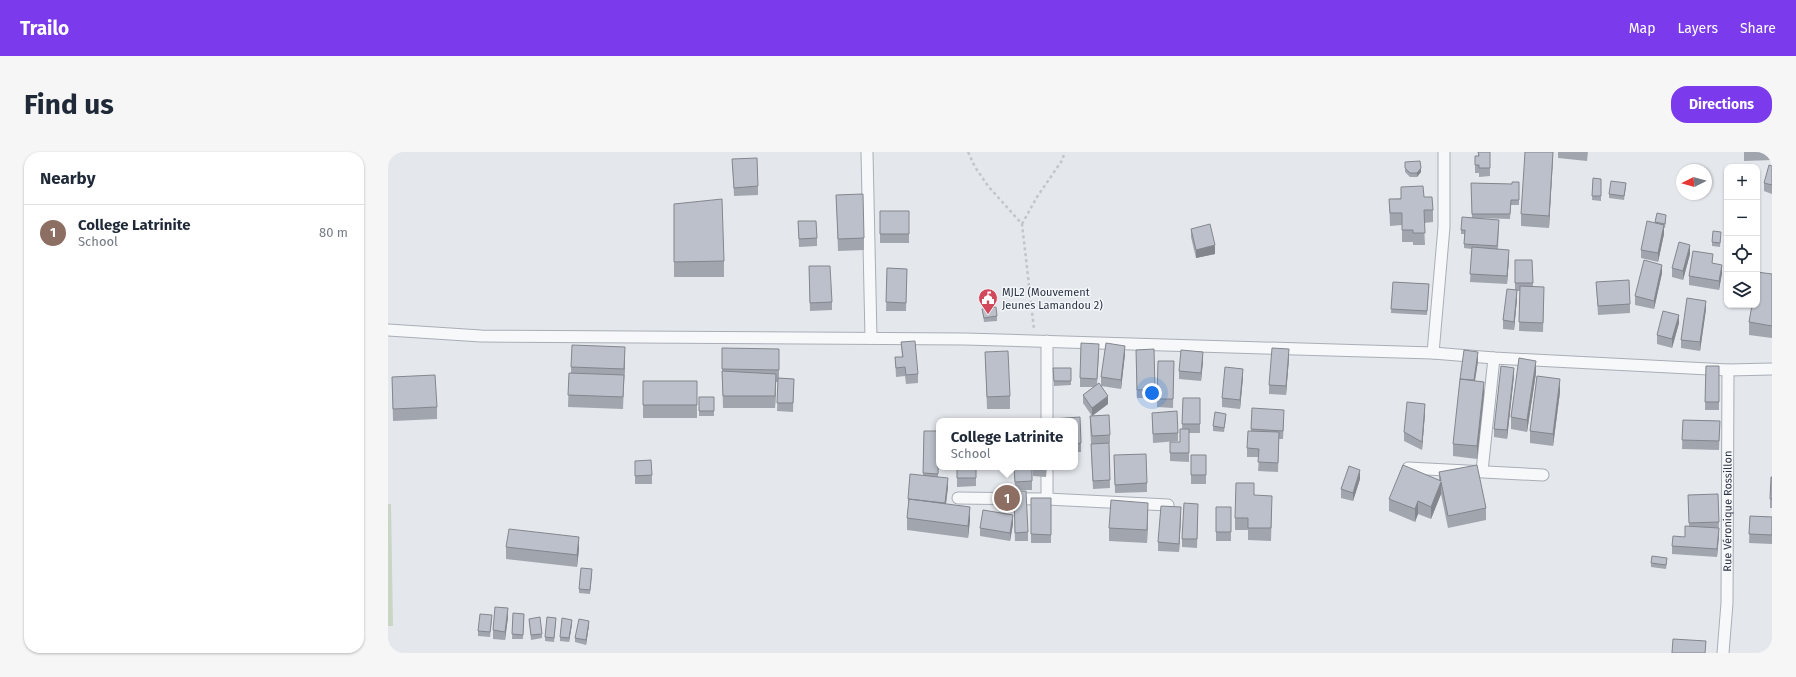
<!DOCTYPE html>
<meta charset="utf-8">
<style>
body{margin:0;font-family:"Fira Sans",sans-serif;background:#f6f6f7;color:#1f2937}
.controls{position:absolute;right:12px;top:12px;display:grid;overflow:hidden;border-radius:8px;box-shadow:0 1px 3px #0004}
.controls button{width:36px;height:36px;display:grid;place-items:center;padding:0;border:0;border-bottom:1px solid #e0e1e3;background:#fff;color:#1f2937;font:20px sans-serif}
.compass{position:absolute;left:1288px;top:12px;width:36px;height:36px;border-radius:50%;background:#fff;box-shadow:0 1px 3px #0004;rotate:265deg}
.you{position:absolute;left:764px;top:241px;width:14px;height:14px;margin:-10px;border:3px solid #fff;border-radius:50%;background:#1a73e8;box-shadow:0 0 0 6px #1a73e833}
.badge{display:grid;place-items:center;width:26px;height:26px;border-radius:50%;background:#7c3aed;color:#fff;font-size:13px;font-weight:700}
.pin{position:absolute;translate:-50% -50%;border:2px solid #fff;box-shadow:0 1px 4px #0006}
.popup{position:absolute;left:548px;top:266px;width:142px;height:52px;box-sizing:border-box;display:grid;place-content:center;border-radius:8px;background:#fff;filter:drop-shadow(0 1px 3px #0005);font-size:13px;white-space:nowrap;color:#747a83}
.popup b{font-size:15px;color:#1f2937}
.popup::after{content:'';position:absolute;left:50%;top:100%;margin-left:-8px;border:8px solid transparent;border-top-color:#fff}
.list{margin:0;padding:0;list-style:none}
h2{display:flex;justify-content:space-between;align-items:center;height:52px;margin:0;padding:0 16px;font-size:17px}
h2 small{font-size:13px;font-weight:400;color:#747a83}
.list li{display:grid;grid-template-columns:26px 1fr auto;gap:12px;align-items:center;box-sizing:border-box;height:56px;padding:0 16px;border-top:1px solid #e0e1e3}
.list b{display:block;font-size:15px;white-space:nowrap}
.list p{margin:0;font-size:13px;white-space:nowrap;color:#747a83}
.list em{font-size:13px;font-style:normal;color:#747a83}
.icon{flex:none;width:22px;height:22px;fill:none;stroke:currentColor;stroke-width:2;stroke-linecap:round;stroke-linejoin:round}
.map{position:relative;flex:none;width:1384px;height:501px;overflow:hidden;border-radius:16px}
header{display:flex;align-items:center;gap:24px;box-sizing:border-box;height:56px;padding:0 20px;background:#7c3aed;color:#fff}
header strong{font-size:19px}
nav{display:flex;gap:22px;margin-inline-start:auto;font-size:14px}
.intro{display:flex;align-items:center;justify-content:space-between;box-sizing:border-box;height:96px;padding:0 24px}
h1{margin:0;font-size:28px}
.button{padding:10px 18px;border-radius:16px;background:#7c3aed;color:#fff;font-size:14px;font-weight:700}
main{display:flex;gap:24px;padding:0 24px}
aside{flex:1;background:#fff;border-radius:16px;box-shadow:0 1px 3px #0004}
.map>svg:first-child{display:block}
.green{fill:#c9d6c5}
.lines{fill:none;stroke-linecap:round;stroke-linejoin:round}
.street-casing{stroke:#a9aeb7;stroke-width:13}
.path{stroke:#c2c5cb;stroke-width:2.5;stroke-dasharray:3 3;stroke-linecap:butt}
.street{stroke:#f7f8fa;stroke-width:11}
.wall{fill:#a1a5ae}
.shaded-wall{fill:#83868d}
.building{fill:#bbc0ca;stroke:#83868d}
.labels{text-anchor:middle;stroke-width:3;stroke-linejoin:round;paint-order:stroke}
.poi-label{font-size:11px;fill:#2b3445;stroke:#f4f6f9;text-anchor:start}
.street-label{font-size:11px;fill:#2b3445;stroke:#f4f6f9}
</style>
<header>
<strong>Trailo</strong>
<nav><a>Map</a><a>Layers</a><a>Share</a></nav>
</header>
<div class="intro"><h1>Find us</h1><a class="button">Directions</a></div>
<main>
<aside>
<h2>Nearby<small></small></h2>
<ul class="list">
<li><span class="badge" style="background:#8d6e63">1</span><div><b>College Latrinite</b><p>School</p></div><em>80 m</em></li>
</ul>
</aside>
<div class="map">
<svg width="1384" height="501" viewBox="0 0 1384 501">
<rect width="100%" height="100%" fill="#e4e7ec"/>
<!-- green -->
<path class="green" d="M0,352H3L5,474H0Z"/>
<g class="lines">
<!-- street casing -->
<g class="street-casing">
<g id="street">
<path d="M479,0L483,186"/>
<path d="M0,178L93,184L577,187L1045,201L1106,206L1340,218L1384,217"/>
<path d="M659,189V269"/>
<path d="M1045,201L1056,75V0"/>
<path d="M659,315V347"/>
<path d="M1020,316L1155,323"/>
<path d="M1094,319L1106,206"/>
<path d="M570,346L659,347L780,353"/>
<path id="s1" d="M1335,501L1339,451L1340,218"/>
</g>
</g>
<!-- path -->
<path class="path" d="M580,0L587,15L600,34L634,72L646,177
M634,72L649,45L675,7L676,0"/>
<!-- street -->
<use href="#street" class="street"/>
</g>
<!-- wall -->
<path class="wall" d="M1090,0H1102V24L1091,25V21H1087V4H1090Z
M1165,0L1161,76L1133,74V62Z
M1170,0H1200L1199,9L1170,6Z
M1356,0H1384V8L1356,9Z
M344,7L370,34V43L346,44Z
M1017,10L1033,20L1029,25H1022L1017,20Z
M1384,14V42L1376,39V31Z
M1205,26L1213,27V49L1204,48Z
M1131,30V53H1123L1122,67L1085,66L1111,73L1110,97L1121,106L1119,132L1082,130L1084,97L1076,96V82H1073V78L1084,66L1083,31L1124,32Z
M1238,35L1236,48L1221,46V42Z
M448,43L476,86V98L450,99Z
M1036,45L1045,58V70L1036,71L1037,93H1025V90H1014V73L1002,74L1001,47Z
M286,52L336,109V125H286Z
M492,59H521V91H492Z
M1278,67L1277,76H1276V82L1270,110L1253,106V98L1267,71V70Z
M410,69L429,86V94L411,95Z
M803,77L827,102L808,106L803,85Z
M1333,84L1332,95L1324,94V90Z
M1302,102L1295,128L1284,125V116Z
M1127,108H1144L1145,134L1156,143L1155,180L1131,179L1132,139H1129V147L1126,178L1115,177V168L1127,138Z
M1325,111L1334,121L1331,138L1301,133V124Z
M421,114L444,150V158L422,159Z
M499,116L519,117L518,159H498Z
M1274,121L1266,157L1247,153V144Z
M1384,122V186L1361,183V170Z
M1005,130L1041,132L1039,163L1003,161Z
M1208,130L1242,152V161L1210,163Z
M594,157L609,164V169L596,170Z
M1318,157L1312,199L1293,196V188Z
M1291,171L1284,196L1269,192V183Z
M513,190L530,222V231L518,232L517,224L508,225L507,205H514Z
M391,197V226L406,227L405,260L389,259L390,230H388L387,256H335L334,217Z
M597,200L622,244V257H599Z
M711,200L709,232L720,252L704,264L722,283V291H721L722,336L705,337L703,300V292L702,272V264H704L695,251V243L705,235H692V226Z
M737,202L733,237L713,234V225Z
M748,206L767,237V246H749Z
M901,206L898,243L881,242V233Z
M237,208L235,257L180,255L181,221H183V215Z
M770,209H786L785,256L769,255Z
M815,209L813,229L791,227V219Z
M1090,209L1087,229L1096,242L1089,307L1065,304V292Z
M1318,214H1331V258H1317Z
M665,216H683V233L666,234Z
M1148,221L1139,280L1123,277V265Z
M1126,224L1119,287L1106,285V277Z
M4,225L49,255V267L5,269Z
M855,225L852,257L834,255V246Z
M255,229H309V266H255Z
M1172,240L1165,294L1142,291V279Z
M311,245H326V264H311Z
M795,246H812V281H801V310L782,309V290H792L794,277Z
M864,256L896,267L895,287H891L890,320L870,319L871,305H859V296L863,279Z
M764,261L790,281V289L765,291Z
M1037,261L1034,298L1016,289V280Z
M838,266L836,280L825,279V274Z
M1295,268L1332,269L1331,298L1294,297Z
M687,269L693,291V300H687Z
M536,279H551L550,325L560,335L558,352L582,368L580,386L519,378V366L520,355V347L535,324Z
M726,303L759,331V340L727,341Z
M803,303H818V332H803Z
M247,309L264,323V332H247Z
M569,315H588V334L569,335Z
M626,315L644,329V338H627Z
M645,315H659L658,325L645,324Z
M1051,320L1098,356V368L1060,376L1053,342L1043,367L1030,362L1027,370L1001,359V347L1051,328Z
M1384,325V356H1382V347Z
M972,327L965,349L953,346V337Z
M626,339L640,380V389H627Z
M866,343L884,356L883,389L860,388V378H847V366Z
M1300,343L1331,370L1329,405L1284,402V394L1297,385L1301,374Z
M643,346H663V391H643Z
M828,355H843V389H828Z
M810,360L809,396L794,395V387Z
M760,363L759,391L721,389V376Z
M793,364L791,400L770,399V390Z
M1362,364L1384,365V392L1361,391Z
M625,372L622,389L592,384V376Z
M118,395L191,397L189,415L118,407Z
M1279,410L1278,417L1263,415V411Z
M204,422L202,442L191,441V437Z
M125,461L136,462L135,487H124Z
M120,465L117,488L105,487V478Z
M104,467L102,485L90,484V479Z
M141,467L154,482V486L143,488Z
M168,470L166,490L157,489V485Z
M184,472L181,490L172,489V485Z
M201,473L198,493L187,490V486Z"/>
<!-- shaded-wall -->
<path class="shaded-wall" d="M1165,0V7L1161,76V64Z
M1033,16V20L1029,25V21Z
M1276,73V82L1270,110V101Z
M827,93V102L808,106V98Z
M1302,93V102L1295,128V119Z
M1121,98V106L1119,132V124Z
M1274,113V121L1266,157V149Z
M1334,113V121L1331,138V129Z
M1129,138V147L1126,178V170Z
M1318,149V157L1312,199V190Z
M1291,163V171L1284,196V187Z
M737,194V202L733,237V228Z
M237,195V208L236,230V217Z
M901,197V206L898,243V234Z
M815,200V209L813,229V221Z
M1090,200V209L1085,240V232Z
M1148,209V221L1139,280V268Z
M1126,216V224L1119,287V278Z
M855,217V225L852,257V248Z
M388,222V234L387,256V244Z
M1172,227V240L1165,294V282Z
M1096,230V242L1089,307V294Z
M720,244V252L704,264V256Z
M1037,252V261L1034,298V290Z
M972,318V327L965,349V341Z
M560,326V335L557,359V351Z
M1053,330V342L1043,367V355Z
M1030,349V362L1027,370V357Z
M760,351V363L759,391V378Z
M582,355V368L580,386V374Z
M793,355V364L791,400V392Z
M625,363V372L622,389V381Z
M1331,376V385L1329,405V397Z
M191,385V397L189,415V403Z
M120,456V465L117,488V480Z
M184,468V472L181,490V486Z
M201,469V473L198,493V488Z"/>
<!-- building -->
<path class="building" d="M1090,0H1102V16H1091V13H1087V4H1091Z
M1137,0H1165L1161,64L1133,62Z
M369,6L370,34L346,36L344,7Z
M1032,9L1033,16L1029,21H1022L1017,16V10Z
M1381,13L1384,14V33L1376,31Z
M1205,26L1213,27V44H1204Z
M1223,29L1238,31L1236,44L1221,42Z
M1124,30H1131V48H1123L1122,62H1084L1083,31L1124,32Z
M1035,34L1036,45H1044L1045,58H1036L1037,81H1025V78H1014V61H1002L1001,47H1013V35Z
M475,42L476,86L450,87L448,43Z
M334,47L336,109L286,110V52Z
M492,59H521V82H492Z
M1269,61L1278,63L1277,72L1267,70Z
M1074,65L1111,68L1109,94L1076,92L1077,78H1073Z
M410,69H428L429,86L411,87Z
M1259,69L1276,73L1270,101L1253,98Z
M822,72L827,93L808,98L803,77Z
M1325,79L1333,80L1332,91L1324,90Z
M1291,90L1302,93L1295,119L1284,116Z
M1084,95L1121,98L1119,124L1082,122Z
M1305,99L1325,102L1324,111L1334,113L1331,129L1301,124Z
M1127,108H1144L1145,131H1127Z
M1256,108L1274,113L1266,149L1247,144Z
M421,114H442L444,150L422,151Z
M499,116L519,117L518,151L498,150Z
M1369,120L1384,122V174L1361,170L1364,153H1369Z
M1241,128L1242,152L1210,154L1208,130Z
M1005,130L1041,132L1039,159L1003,157Z
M1132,134L1156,135L1155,171L1131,170Z
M1119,137L1129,138L1126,170L1115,168Z
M1299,146L1318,149L1312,190L1293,188Z
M608,155L609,164L596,166L594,157Z
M1275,159L1291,163L1284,187L1269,183Z
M527,189L530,222L518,223L517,215L508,216L507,205H515L513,190Z
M693,191L711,192L709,227L692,226Z
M718,191L737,194L733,228L713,225Z
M184,193L237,195L236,217L183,215Z
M334,196L391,197V218L334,217Z
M884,196L901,197L898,234L881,233Z
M766,197L767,237L749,238L748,198Z
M793,198L815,200L813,221L791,219Z
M1076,198L1090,200L1086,228L1072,227Z
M620,199L622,244L599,245L597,200Z
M1131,206L1148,209L1139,268L1123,265Z
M770,209H786L785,247H769Z
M1113,214L1126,216L1119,278L1106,277Z
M1318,214H1331V250H1317Z
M837,215L855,217L852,248L834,246Z
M665,216H683V229H666Z
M334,219L388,222L387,244H335Z
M181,221L236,223L235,245L180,243Z
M47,223L49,255L5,257L4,225Z
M1149,224L1172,227L1165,282L1142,279Z
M390,226L406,227L405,251H389Z
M1072,227L1096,230L1089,294L1065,292Z
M255,229H309V253H255Z
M711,231L720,244L704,256L695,243Z
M311,245H326V259H311Z
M795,246H812V272H794Z
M1019,250L1037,252L1034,290L1016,280Z
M864,256L896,258L895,279L863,277Z
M789,259L790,281L765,282L764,261Z
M827,260L838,262L836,276L825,274Z
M721,263L722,283L704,284L702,264Z
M692,265L693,291L687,292V269H664V267Z
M1295,268L1332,269L1331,289L1294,288Z
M792,277H801V301H782V290H792Z
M536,279H551L550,322L535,321Z
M860,279L891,280L890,311L870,310L871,297L859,296Z
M721,291L722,328L705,329L703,292Z
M758,302L759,331L727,333L726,303Z
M803,303H818V323H803Z
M263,308L264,323L247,324V309Z
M1015,313L1053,329L1051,320L1089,313L1098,356L1060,364L1053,330L1043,355L1030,349L1027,357L1001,347Z
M961,314L972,318L965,341L953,337Z
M569,315H588V326H569Z
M626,315H644V329L627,330Z
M645,315H658V316H645Z
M522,322L560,326L557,351L520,347Z
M1383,325H1384V347H1382Z
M848,331H866V343L884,344L883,376H860V366H847Z
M626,339H638L640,380L627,381Z
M1330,342L1331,370L1301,371L1300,343Z
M643,346H663V383L643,382Z
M521,347L582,355L580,374L519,366Z
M723,348L760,351L759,378L721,376Z
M796,351L810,352L809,387H794Z
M773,354L793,355L791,392L770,390Z
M828,355H843V380H828Z
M595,358L625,363L622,381L592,376Z
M1362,364L1384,365V383L1361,382Z
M1297,374L1331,376L1329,397L1284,394L1285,384L1297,385Z
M121,377L191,385L189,403L118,395Z
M1264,404L1279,406L1278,413L1263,411Z
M193,416L204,417L202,438L191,437Z
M107,455L120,456L117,480L105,478Z
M125,461L136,462L135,483L124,482Z
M92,462L104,463L102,480L90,479Z
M152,465L154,482L143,483L141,467Z
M159,465L168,466L166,486L157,485Z
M174,466L184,468L181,486L172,485Z
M191,467L201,469L198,488L187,486Z
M1285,487L1318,489L1317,501H1284Z"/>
<!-- icons -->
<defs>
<g id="civic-pin" transform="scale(1)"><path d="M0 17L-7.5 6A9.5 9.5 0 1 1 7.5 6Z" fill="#d1495b" stroke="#f4f6f9"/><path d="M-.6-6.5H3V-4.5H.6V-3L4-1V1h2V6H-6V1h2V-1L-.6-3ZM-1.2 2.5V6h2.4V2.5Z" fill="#fff"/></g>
</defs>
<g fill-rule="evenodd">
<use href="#civic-pin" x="600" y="146"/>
</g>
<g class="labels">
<!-- poi labels -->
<g class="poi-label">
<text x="614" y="144">MJL2 (Mouvement<tspan x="614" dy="13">Jeunes Lamandou 2)</tspan></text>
</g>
<!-- street labels -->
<g class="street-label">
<text dy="4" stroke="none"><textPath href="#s1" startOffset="142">Rue Véronique Rossillon</textPath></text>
</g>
</g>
</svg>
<div class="controls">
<button>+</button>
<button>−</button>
<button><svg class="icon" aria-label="locate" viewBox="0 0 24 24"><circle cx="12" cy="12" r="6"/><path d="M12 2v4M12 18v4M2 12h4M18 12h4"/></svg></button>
<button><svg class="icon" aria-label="layers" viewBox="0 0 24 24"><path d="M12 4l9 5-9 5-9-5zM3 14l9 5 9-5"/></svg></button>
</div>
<svg class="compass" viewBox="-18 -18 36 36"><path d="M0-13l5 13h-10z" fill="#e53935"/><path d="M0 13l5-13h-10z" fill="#747a83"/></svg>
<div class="you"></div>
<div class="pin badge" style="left:619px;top:346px;background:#8d6e63">1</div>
<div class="popup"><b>College Latrinite</b>School</div>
</div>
</main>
